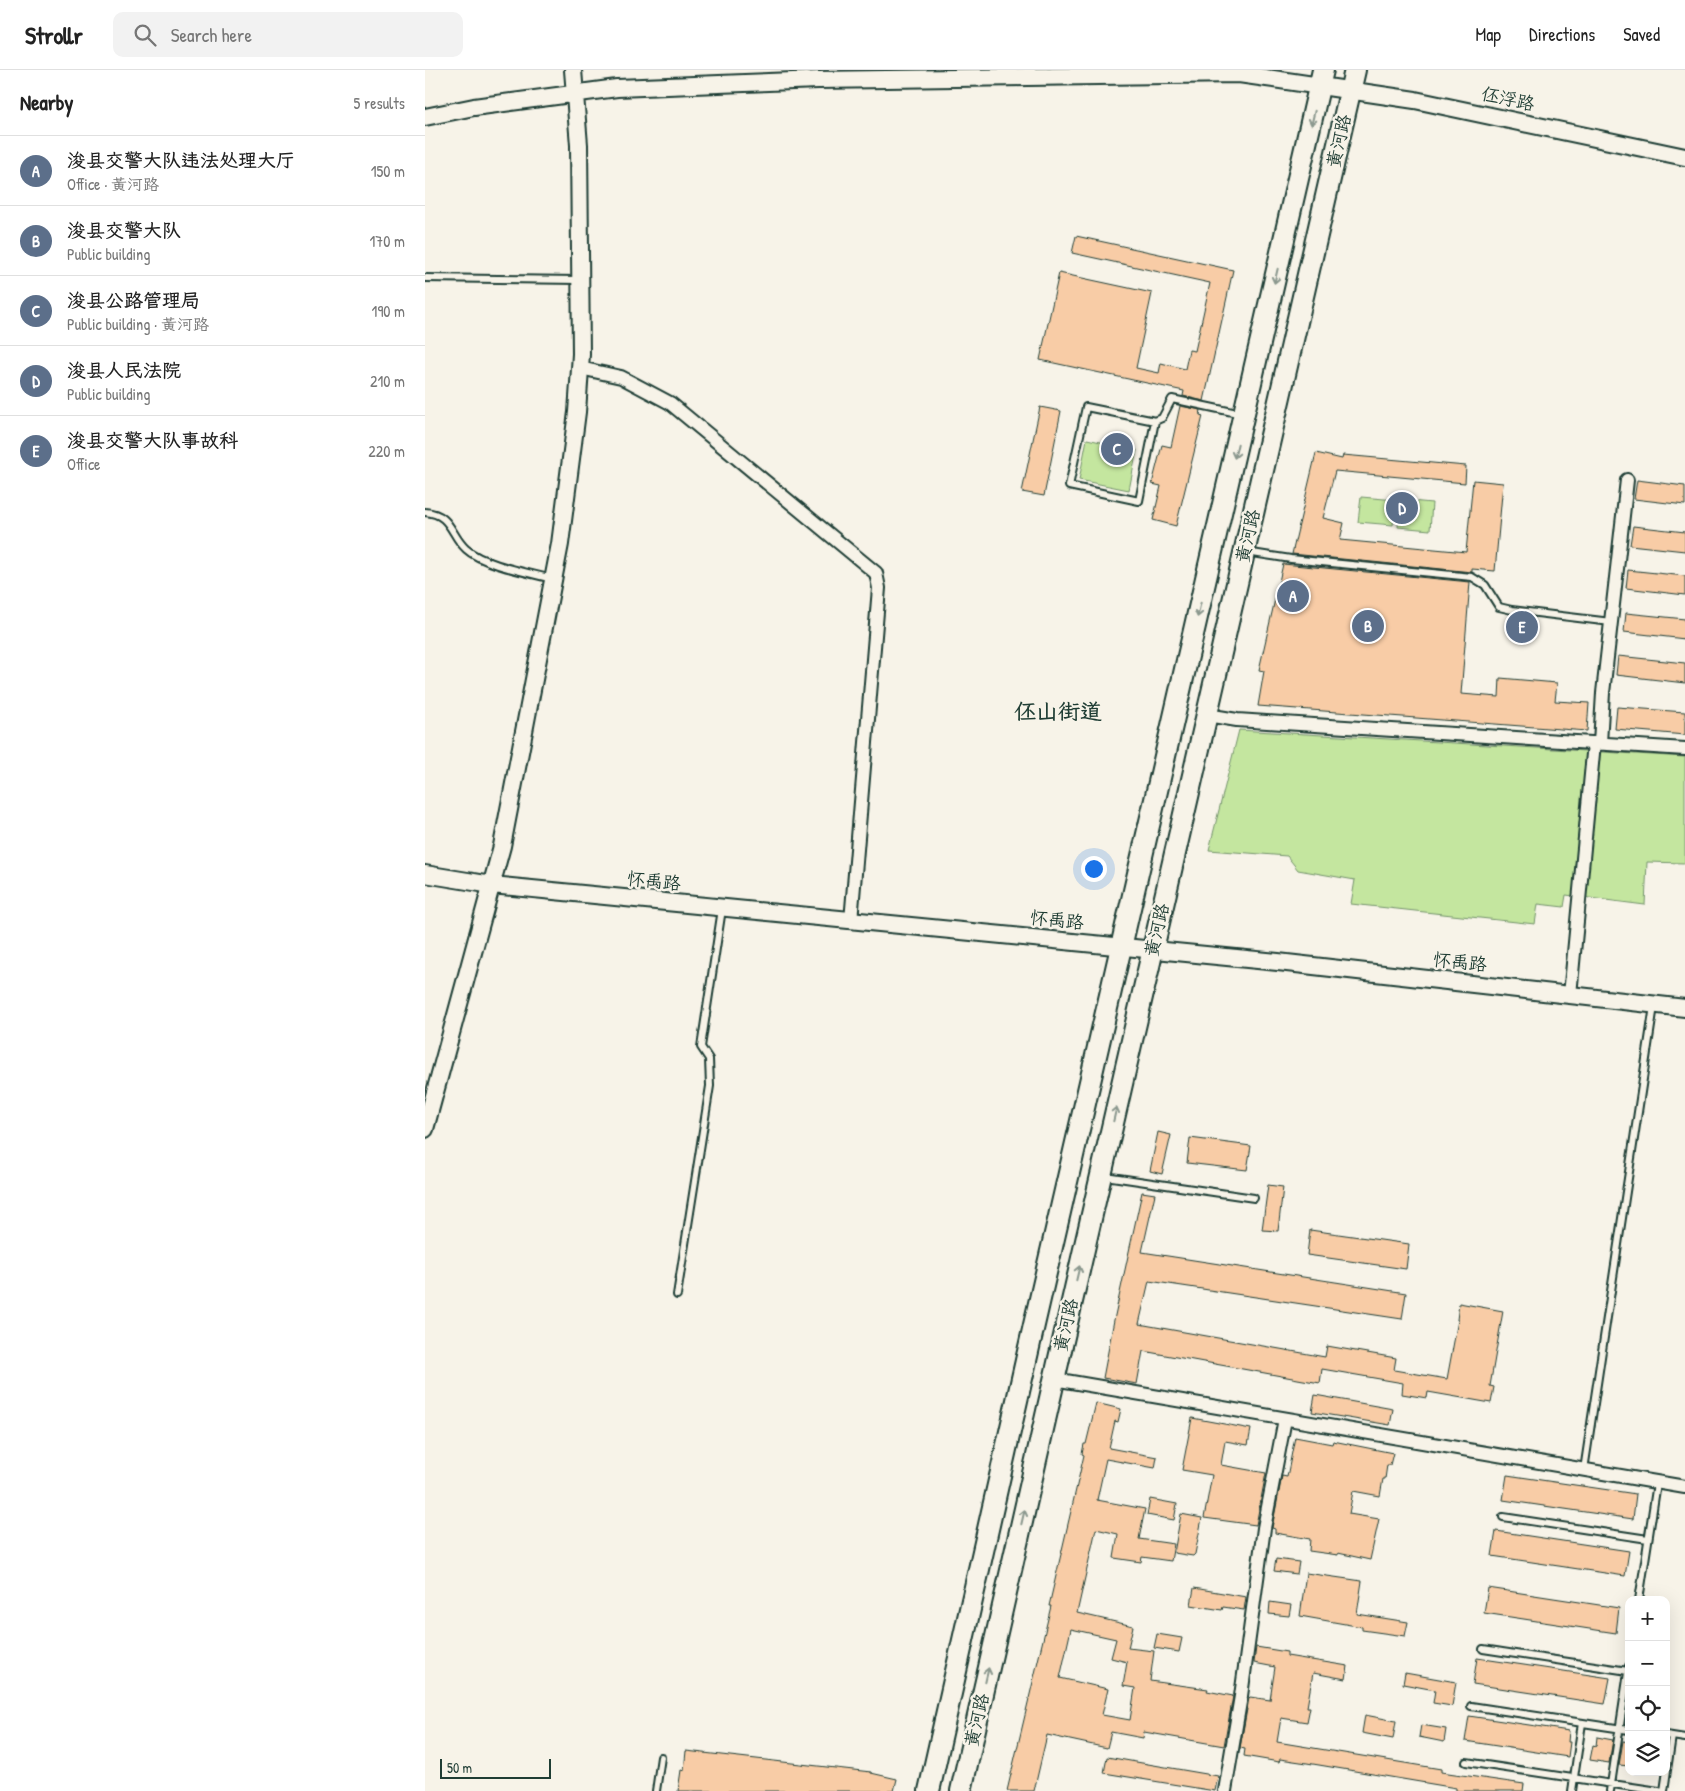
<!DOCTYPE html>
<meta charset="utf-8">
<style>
body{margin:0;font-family:"Patrick Hand","LXGW WenKai TC",sans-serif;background:#f2f2f2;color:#222}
.controls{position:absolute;right:15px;bottom:15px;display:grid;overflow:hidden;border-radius:10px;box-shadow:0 5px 20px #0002}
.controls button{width:45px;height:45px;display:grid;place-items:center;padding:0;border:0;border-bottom:1px solid #e0e0e0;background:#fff;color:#222;font:25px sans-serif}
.scale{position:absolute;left:15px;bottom:12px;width:111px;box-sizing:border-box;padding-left:5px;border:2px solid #1f3d34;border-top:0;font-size:14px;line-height:18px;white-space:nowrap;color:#1f3d34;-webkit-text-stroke:4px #f7f3e8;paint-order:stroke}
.you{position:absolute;left:668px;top:798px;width:18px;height:18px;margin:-12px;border:4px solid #fff;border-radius:50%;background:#1a73e8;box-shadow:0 0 0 8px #1a73e833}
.badge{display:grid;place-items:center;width:32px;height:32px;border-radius:50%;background:#1a73e8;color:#fff;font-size:16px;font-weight:700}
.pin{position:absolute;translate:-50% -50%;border:2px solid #fff;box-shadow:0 1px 5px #0006}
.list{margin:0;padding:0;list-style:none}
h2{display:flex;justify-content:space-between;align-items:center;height:65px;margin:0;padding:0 20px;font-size:21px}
h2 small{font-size:16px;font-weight:400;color:#767676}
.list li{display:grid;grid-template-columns:32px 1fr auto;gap:15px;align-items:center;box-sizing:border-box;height:70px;padding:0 20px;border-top:1px solid #e0e0e0}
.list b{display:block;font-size:19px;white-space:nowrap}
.list p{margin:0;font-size:16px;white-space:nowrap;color:#767676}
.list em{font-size:16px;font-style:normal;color:#767676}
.icon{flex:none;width:28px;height:28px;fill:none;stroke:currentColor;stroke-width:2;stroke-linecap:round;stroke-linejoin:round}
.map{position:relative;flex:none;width:1260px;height:1721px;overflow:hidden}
header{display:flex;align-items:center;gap:30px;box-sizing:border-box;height:70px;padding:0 25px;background:#fff;border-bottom:1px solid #e0e0e0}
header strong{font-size:24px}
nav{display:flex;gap:28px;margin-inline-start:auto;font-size:18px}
.search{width:350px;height:45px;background:#f2f2f2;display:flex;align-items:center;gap:12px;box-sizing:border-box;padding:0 18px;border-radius:10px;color:#767676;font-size:19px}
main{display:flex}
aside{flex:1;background:#fff}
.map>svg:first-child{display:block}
.green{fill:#c4e69f;stroke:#72926a}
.building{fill:#f8cca6;stroke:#1f3d34;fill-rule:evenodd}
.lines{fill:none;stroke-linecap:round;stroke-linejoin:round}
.service-casing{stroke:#1f3d34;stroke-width:10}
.minor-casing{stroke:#1f3d34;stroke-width:16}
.tertiary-casing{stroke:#1f3d34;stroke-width:20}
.primary-casing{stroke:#1f3d34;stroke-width:24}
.service{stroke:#f7f3e8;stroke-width:6}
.minor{stroke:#f7f3e8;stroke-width:12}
.tertiary{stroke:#f7f3e8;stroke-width:16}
.primary{stroke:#f7f3e8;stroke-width:20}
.oneway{stroke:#8b988e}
.labels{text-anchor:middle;stroke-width:5;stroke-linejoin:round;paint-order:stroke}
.street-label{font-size:18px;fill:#1f3d34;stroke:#f7f3e8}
.district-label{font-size:22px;font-weight:bold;fill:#1f3d34;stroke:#f7f3e8}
</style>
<header>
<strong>Strollr</strong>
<div class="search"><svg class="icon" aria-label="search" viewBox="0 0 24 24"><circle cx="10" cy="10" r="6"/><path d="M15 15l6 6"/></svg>Search here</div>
<nav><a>Map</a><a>Directions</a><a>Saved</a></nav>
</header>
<main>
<aside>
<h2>Nearby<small>5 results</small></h2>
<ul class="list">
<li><span class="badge" style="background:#5c6f8a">A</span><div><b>浚县交警大队违法处理大厅</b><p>Office · 黄河路</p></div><em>150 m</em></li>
<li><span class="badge" style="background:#5c6f8a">B</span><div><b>浚县交警大队</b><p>Public building</p></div><em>170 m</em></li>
<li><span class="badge" style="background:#5c6f8a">C</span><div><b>浚县公路管理局</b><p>Public building · 黄河路</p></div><em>190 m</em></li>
<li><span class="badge" style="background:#5c6f8a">D</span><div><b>浚县人民法院</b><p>Public building</p></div><em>210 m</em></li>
<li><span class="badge" style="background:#5c6f8a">E</span><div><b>浚县交警大队事故科</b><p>Office</p></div><em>220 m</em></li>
</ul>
</aside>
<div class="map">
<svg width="1260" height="1721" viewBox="0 0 1260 1721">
<rect width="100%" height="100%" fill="#f7f3e8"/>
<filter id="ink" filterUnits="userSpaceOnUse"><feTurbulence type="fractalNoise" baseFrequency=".02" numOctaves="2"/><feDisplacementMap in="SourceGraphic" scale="10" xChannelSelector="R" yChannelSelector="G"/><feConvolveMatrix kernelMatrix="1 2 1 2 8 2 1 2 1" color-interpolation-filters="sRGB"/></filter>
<g filter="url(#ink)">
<!-- green -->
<path class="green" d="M662,369L712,380L704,420L654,410Z
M936,427L971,430L968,455L933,452Z
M975,430L1007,433L1005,460L973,457Z
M814,660L1260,687V793L1222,792L1220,835L1141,825L1139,837L1113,834L1110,854L926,834L930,810L873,800L862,786L784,780Z"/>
<!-- building -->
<path class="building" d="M651,166L808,200L779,331L758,326L759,321L615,290L634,203L727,223L711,298L734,303L736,293L760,299L764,280L770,281L785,213L647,183Z
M755,336L776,340L775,345L778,346L751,456L728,450L736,416L727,414L737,375L746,377Z
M615,337L636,341L619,426L597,422Z
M891,383L917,389L918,385L1041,396L1040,413L910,401L898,448L919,453L915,470L1041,482L1048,410L1078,413L1070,501L1047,499V502L867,484Z
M1212,410L1260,416V435L1209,429Z
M1208,456L1260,462V481L1205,475Z
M858,494L1045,512L1036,624L1074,627L1075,608L1132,613L1130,631L1164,633L1162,661L833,636L839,601L834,600Z
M1203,500L1260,506V525L1201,518Z
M1201,543L1260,549V569L1199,562Z
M1193,586L1260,593V613L1191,605Z
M1192,637L1260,642V665L1190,659Z
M733,1062L746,1065L737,1104L725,1101Z
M765,1068L826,1076L822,1100L762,1093Z
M843,1115L858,1117L853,1161L837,1160Z
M717,1122L730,1124L717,1182L981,1223L977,1249L724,1211L714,1254L900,1287L902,1276L971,1288L969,1300L1022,1309L1033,1250H1032L1034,1233L1078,1241L1065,1316L1069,1317L1066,1333L1003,1322L1002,1328L977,1324L978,1313L897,1299L895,1313L718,1281L712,1314L678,1308L689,1250Z
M885,1160L984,1174L981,1199L882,1185Z
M890,1325L968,1339L965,1355L887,1342Z
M671,1333L696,1339L693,1352L690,1351L684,1378L732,1387L730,1398L681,1389L672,1430L720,1439L714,1469L749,1474L746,1491L717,1487L716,1492L689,1488L693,1464L671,1459L652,1543L708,1556L703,1578L729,1581L725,1611L783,1619L782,1621L808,1626L799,1676L719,1662L718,1668L686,1662L682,1678L622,1665L609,1721H582L626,1536H624L659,1385L657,1384L659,1374H661ZM646,1559L691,1569L686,1588L702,1592L698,1616L710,1618L705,1650L677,1645L683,1619L635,1608Z
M767,1348L826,1359L823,1375L800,1371L796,1395L841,1403L831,1455L779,1448L787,1405L757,1400Z
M870,1367L907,1374L908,1371L968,1383L965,1395H962L960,1409H958L955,1426L928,1421L924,1444L954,1449L945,1490L913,1483V1485L884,1481L885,1469L850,1463V1459L847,1458L857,1406L862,1407Z
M1082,1405L1211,1424L1208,1449L1078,1430Z
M725,1429L752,1434L749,1450L722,1445Z
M756,1444L777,1448L770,1484L768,1486L749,1483Z
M1071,1461L1204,1481L1200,1506L1067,1486Z
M851,1489L874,1492L872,1504L849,1501Z
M881,1503L937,1511L932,1544L983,1552L980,1566L937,1560V1557L875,1546Z
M769,1518L821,1527L819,1540L798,1537L797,1540L766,1535Z
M1063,1518L1194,1538L1191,1563L1059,1543Z
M845,1532L866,1535L864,1546L844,1544Z
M732,1564L757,1568L754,1582L729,1578Z
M831,1577L862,1582V1586L923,1596L921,1609L888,1603L882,1637H885L882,1652L856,1648L852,1672L1016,1699V1702L1099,1714L1098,1721H1031V1718L882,1693L855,1689L854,1692L819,1686L820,1679L815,1678L824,1628L825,1627L845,1630L850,1597L829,1593Z
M1052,1588L1185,1608L1180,1634L1048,1614Z
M980,1603L1031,1612L1027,1636L1008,1633L1010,1620L978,1614Z
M940,1645L971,1651L968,1669L937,1663Z
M1044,1646L1144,1661L1143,1672H1145L1143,1687L1040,1671Z
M996,1655L1021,1659L1019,1672L994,1667Z
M1172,1667L1188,1670L1184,1693L1165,1690L1168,1675L1171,1676Z
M1198,1671L1204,1672V1696L1194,1695Z
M261,1681L446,1702V1703L472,1709L469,1721H253L256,1700L259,1701Z
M682,1687L793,1706L790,1721L679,1703Z"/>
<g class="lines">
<!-- service casing -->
<g class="service-casing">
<path id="service" d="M0,208L154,210
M661,337L730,351L714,431L644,416Z
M730,351L737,348L747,329L817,344
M0,442C27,444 25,465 41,479C58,495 105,503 128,509
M821,482L866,489L1047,507L1060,515L1074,537L1087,540L1186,552
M680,1106L829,1128
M252,1225L285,1016L284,989L276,977L297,839
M1159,1400L1229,936
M1078,1447L1223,1469
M1214,1530L1232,1413
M1058,1579L1203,1601
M1046,1636L1204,1660
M1241,1665L1260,1668
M1041,1692L1234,1721
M231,1721L236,1687
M1147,1721L1157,1653
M1185,1721L1204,1596
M1239,1721L1247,1666"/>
</g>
<!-- minor casing -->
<g class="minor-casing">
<path id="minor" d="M155,298L196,307L245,333L451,503L454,518L426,851
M782,645L812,650L1260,679
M1175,673L1178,623L1202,410
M1145,925L1169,673
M629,1309L1260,1417
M800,1721L816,1626L839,1458L860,1349"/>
</g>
<!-- tertiary casing -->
<g class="tertiary-casing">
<path id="tertiary" d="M0,47L49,37L192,18L393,10L814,4L990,30L1260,87
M0,804L67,815L853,892L1260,938
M0,1059L77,776L135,474L152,342L156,284L154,75L148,0"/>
</g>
<!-- primary casing -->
<g class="primary-casing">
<path id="primary" d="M504,1721L609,1255L898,0
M536,1721L640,1262L930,0"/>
</g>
<!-- service -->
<use href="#service" class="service"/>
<!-- minor -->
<use href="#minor" class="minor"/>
<!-- tertiary -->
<use href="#tertiary" class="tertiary"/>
<!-- primary -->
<use href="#primary" class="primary"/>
</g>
<!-- one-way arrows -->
<defs><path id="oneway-shaft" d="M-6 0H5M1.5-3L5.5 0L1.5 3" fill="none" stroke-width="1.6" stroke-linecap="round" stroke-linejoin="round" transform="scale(1.25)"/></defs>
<g class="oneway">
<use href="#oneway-shaft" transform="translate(888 48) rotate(103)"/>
<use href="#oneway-shaft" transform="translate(851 206) rotate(103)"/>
<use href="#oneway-shaft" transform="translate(811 381) rotate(103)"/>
<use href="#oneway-shaft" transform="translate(774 540) rotate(103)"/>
<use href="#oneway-shaft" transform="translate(690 1044) rotate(-77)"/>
<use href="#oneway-shaft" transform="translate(653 1203) rotate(-77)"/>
<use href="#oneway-shaft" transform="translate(598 1447) rotate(-77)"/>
<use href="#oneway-shaft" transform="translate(562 1605) rotate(-77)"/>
</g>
</g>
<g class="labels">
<!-- street labels -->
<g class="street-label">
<text transform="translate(1083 29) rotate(12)" y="6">伾浮路</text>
<text transform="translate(914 71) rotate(-77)" y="6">黄河路</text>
<text transform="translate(823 466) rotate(-77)" y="6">黄河路</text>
<text transform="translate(229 811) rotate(6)" y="6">怀禹路</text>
<text transform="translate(632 850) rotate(6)" y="6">怀禹路</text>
<text transform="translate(732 860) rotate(-77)" y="6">黄河路</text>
<text transform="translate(1035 892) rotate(6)" y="6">怀禹路</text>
<text transform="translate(641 1255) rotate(-77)" y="6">黄河路</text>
<text transform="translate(552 1650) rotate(-77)" y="6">黄河路</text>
</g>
<!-- district labels -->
<g class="district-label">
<text x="633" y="649">伾山街道</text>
</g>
</g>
</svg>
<div class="controls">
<button>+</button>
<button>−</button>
<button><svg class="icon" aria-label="locate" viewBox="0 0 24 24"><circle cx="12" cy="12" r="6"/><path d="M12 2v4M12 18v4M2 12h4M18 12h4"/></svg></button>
<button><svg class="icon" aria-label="layers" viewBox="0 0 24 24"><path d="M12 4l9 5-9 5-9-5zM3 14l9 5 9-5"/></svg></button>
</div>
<div class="scale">50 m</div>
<div class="you"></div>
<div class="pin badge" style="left:868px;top:526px;background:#5c6f8a">A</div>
<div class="pin badge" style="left:943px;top:556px;background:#5c6f8a">B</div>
<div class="pin badge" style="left:692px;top:379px;background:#5c6f8a">C</div>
<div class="pin badge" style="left:977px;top:438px;background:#5c6f8a">D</div>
<div class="pin badge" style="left:1097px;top:557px;background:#5c6f8a">E</div>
</div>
</main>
